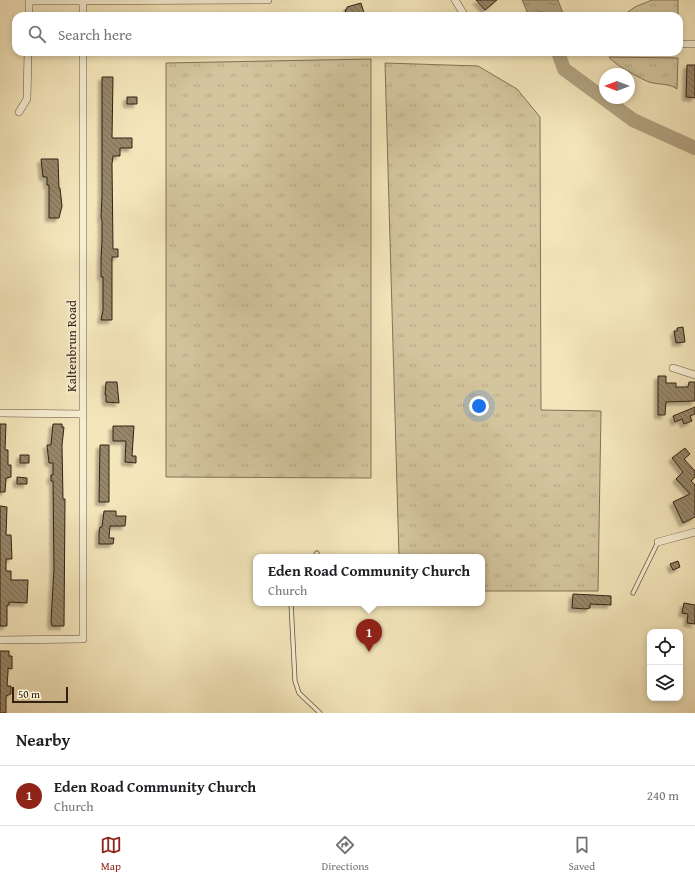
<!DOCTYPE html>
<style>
body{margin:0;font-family:"Gentium Book Plus",serif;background:#f2f2f2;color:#202124}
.controls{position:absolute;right:12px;bottom:12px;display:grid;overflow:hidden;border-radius:8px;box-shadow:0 2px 6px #0003}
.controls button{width:36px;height:36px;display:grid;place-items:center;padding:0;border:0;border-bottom:1px solid #e0e0e0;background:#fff;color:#202124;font:20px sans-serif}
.compass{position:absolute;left:599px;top:68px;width:36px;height:36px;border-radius:50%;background:#fff;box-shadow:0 2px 6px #0003;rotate:270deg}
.scale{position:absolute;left:12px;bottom:10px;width:56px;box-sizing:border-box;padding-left:4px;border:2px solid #322113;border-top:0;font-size:11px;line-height:14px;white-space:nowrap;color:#322113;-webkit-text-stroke:3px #f8efd3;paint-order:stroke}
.you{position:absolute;left:479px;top:406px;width:14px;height:14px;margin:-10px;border:3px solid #fff;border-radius:50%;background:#1a73e8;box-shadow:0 0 0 6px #1a73e833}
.badge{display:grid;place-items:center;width:26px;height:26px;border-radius:50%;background:#8f2418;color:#fff;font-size:13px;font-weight:700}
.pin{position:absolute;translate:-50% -33px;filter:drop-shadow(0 1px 2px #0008)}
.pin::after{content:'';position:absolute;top:21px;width:14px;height:12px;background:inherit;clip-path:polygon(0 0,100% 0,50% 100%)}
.popup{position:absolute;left:253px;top:554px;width:232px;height:52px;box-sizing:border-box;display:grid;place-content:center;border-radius:8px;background:#fff;filter:drop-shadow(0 1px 3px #0005);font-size:13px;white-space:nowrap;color:#757577}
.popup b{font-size:15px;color:#202124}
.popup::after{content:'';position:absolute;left:50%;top:100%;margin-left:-8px;border:8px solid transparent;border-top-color:#fff}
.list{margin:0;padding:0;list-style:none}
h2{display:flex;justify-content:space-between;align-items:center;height:52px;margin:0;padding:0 16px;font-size:17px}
h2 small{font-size:13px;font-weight:400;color:#757577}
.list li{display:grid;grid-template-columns:26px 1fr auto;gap:12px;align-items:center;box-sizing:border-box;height:60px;padding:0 16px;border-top:1px solid #e0e0e0}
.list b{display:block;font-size:15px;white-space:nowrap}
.list p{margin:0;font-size:13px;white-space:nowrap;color:#757577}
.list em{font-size:13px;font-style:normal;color:#757577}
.icon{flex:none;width:22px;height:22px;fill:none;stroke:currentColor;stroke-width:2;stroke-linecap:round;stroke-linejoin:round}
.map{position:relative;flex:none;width:695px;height:713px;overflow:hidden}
.search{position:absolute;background:#fff;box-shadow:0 2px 6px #0003;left:12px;right:12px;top:12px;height:44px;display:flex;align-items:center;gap:10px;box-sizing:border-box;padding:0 14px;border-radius:12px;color:#757577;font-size:15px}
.sheet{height:112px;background:#fff}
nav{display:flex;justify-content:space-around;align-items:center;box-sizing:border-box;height:56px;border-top:1px solid #e0e0e0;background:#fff;font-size:11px;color:#757577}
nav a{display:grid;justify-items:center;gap:2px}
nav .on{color:#8f2418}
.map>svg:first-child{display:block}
.grass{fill:url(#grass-tufts);stroke:#827358}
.water{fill:url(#water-ripples);stroke:#7f6f56}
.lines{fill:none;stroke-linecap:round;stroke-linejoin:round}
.river{stroke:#b2a382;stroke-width:14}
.building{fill:url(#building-back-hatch);stroke:#322113;filter:url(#shadow)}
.service-casing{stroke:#62523d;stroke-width:5}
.minor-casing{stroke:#62523d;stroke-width:8}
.service{stroke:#f8efd3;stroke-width:3.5}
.minor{stroke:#f8efd3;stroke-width:7}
.labels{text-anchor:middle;stroke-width:3.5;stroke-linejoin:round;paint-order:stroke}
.street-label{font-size:13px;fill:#322113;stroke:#f8efd3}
</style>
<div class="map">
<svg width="695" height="713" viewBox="0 0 695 713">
<defs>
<pattern id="grass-tufts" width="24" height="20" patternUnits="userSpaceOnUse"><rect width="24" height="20" fill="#d3c59e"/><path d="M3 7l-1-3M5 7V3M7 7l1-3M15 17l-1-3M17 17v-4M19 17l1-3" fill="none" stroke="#b6a987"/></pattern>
<pattern id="water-ripples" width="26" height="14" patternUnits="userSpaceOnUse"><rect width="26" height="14" fill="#b2a382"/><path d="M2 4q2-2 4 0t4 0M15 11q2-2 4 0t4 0" fill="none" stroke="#918469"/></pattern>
<pattern id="building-back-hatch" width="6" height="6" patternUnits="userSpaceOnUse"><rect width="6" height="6" fill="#97876a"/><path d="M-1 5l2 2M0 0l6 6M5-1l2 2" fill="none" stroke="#7c6e56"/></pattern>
<filter id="shadow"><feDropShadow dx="-3.5" dy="3.5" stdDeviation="1" flood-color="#0004"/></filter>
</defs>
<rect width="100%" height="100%" fill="#f4e6bb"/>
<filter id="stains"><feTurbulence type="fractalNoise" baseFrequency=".005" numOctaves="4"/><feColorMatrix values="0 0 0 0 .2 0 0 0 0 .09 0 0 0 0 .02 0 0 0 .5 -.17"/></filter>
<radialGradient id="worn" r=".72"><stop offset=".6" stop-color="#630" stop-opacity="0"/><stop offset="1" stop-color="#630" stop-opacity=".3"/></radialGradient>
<!-- grass -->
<path class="grass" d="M652,0H678V16H622L635,7Z
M609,57L678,58L677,89C669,83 659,85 649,82C641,79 613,64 609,57Z
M371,59V478L166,477V63Z
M385,63L478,66L517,89L540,117L541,410L601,411L598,591H482V557H399Z"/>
<!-- water -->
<path class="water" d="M522,0H558L564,16H529Z"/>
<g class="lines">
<!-- river -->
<path class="river" d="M558,52L564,69L633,120L695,148"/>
</g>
<!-- building -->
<path class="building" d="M476,0H497L485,10Z
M361,3L364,13L360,14L362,16H347L345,10L347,9V7Z
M687,65H695V98L686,97Z
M102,77H113L112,138H132V148H120V156H113L112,164L113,249H118V257H112V320H101L103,310V277H101V259L102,242V220L101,218L102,196Z
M127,97H137V104H127Z
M41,159H58L59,188H60L62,206L59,218H49V185H47V177H43Z
M683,327L685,342L676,343L674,331H677V328Z
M658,376H666V383H676V387H688L689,382H695V401L666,402L665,415H658Z
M106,382H117L119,403L106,402V395H105Z
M695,407V414L690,416L692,421L684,424L682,419L675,422L673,416Z
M0,424H6L5,450H8V465H11V477L6,478L5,492H0Z
M53,424H62V427H64L62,445L63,499H65L64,626H52L51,622L54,569L53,481H51V475H53V463H49L47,445H51Z
M113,426H134L132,456H136V463L125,462L126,441H113Z
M100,445H109V502H99Z
M685,448L690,454L684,459L695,471V477L691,481L695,485V517L683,523L673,502L690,494L676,479L683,472L672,458Z
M20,455H29V463H20Z
M17,477L27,478V484H17Z
M0,506L7,507L6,535H11L12,559H6V571H11V580H28L27,603L9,602V605H7V626H0Z
M104,511H116V516H126L125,526H110L109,538H114L113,544H99V532L100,527H102Z
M678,561L680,567L673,570L670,564Z
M573,594L611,596V605L590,604V608L586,609L572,608Z
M684,603L695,605V624L687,623L688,614L682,613Z
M0,651H9V656H12V669L8,668V672L7,686H11V694L6,696V713H0Z"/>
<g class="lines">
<!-- service casing -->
<g class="service-casing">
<path id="service" d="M314,557L317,553
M633,593L658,542
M291,603L295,681L299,693L320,713"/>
</g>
<!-- minor casing -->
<g class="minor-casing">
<path id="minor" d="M455,0L465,16
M29,1L268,0
M83,2V16
M29,16V0
M679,44H695
M19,112L27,99L28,52
M673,368L695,375
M0,413L83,414
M658,542L695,532
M0,640L83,639V52"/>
</g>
<!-- service -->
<use href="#service" class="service"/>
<!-- minor -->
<use href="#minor" class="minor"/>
</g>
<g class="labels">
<!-- street labels -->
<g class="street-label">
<text transform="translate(71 346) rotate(-90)" y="5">Kaltenbrun Road</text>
</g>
</g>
<rect width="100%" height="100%" filter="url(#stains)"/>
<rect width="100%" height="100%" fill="url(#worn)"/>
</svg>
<div class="controls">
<button><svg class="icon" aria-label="locate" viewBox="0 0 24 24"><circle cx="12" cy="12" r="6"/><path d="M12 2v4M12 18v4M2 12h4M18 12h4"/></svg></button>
<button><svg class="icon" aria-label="layers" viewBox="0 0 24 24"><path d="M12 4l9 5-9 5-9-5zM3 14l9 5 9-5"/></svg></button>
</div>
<svg class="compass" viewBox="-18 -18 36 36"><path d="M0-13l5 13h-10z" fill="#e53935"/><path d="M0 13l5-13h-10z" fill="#757577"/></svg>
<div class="scale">50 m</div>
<div class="you"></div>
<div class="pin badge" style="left:369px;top:652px">1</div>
<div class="popup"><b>Eden Road Community Church</b>Church</div>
<div class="search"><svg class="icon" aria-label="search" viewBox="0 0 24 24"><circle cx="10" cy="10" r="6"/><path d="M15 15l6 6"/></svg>Search here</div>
</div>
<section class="sheet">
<h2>Nearby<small></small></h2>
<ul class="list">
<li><span class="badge">1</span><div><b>Eden Road Community Church</b><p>Church</p></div><em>240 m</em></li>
</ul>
</section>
<nav>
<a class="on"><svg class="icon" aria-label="map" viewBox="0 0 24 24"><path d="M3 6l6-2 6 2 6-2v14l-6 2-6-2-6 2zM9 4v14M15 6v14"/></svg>Map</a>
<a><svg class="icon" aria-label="directions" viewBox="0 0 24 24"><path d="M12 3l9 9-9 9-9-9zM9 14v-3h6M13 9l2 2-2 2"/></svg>Directions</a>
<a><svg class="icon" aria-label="saved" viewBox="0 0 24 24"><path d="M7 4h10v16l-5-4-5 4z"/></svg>Saved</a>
</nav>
